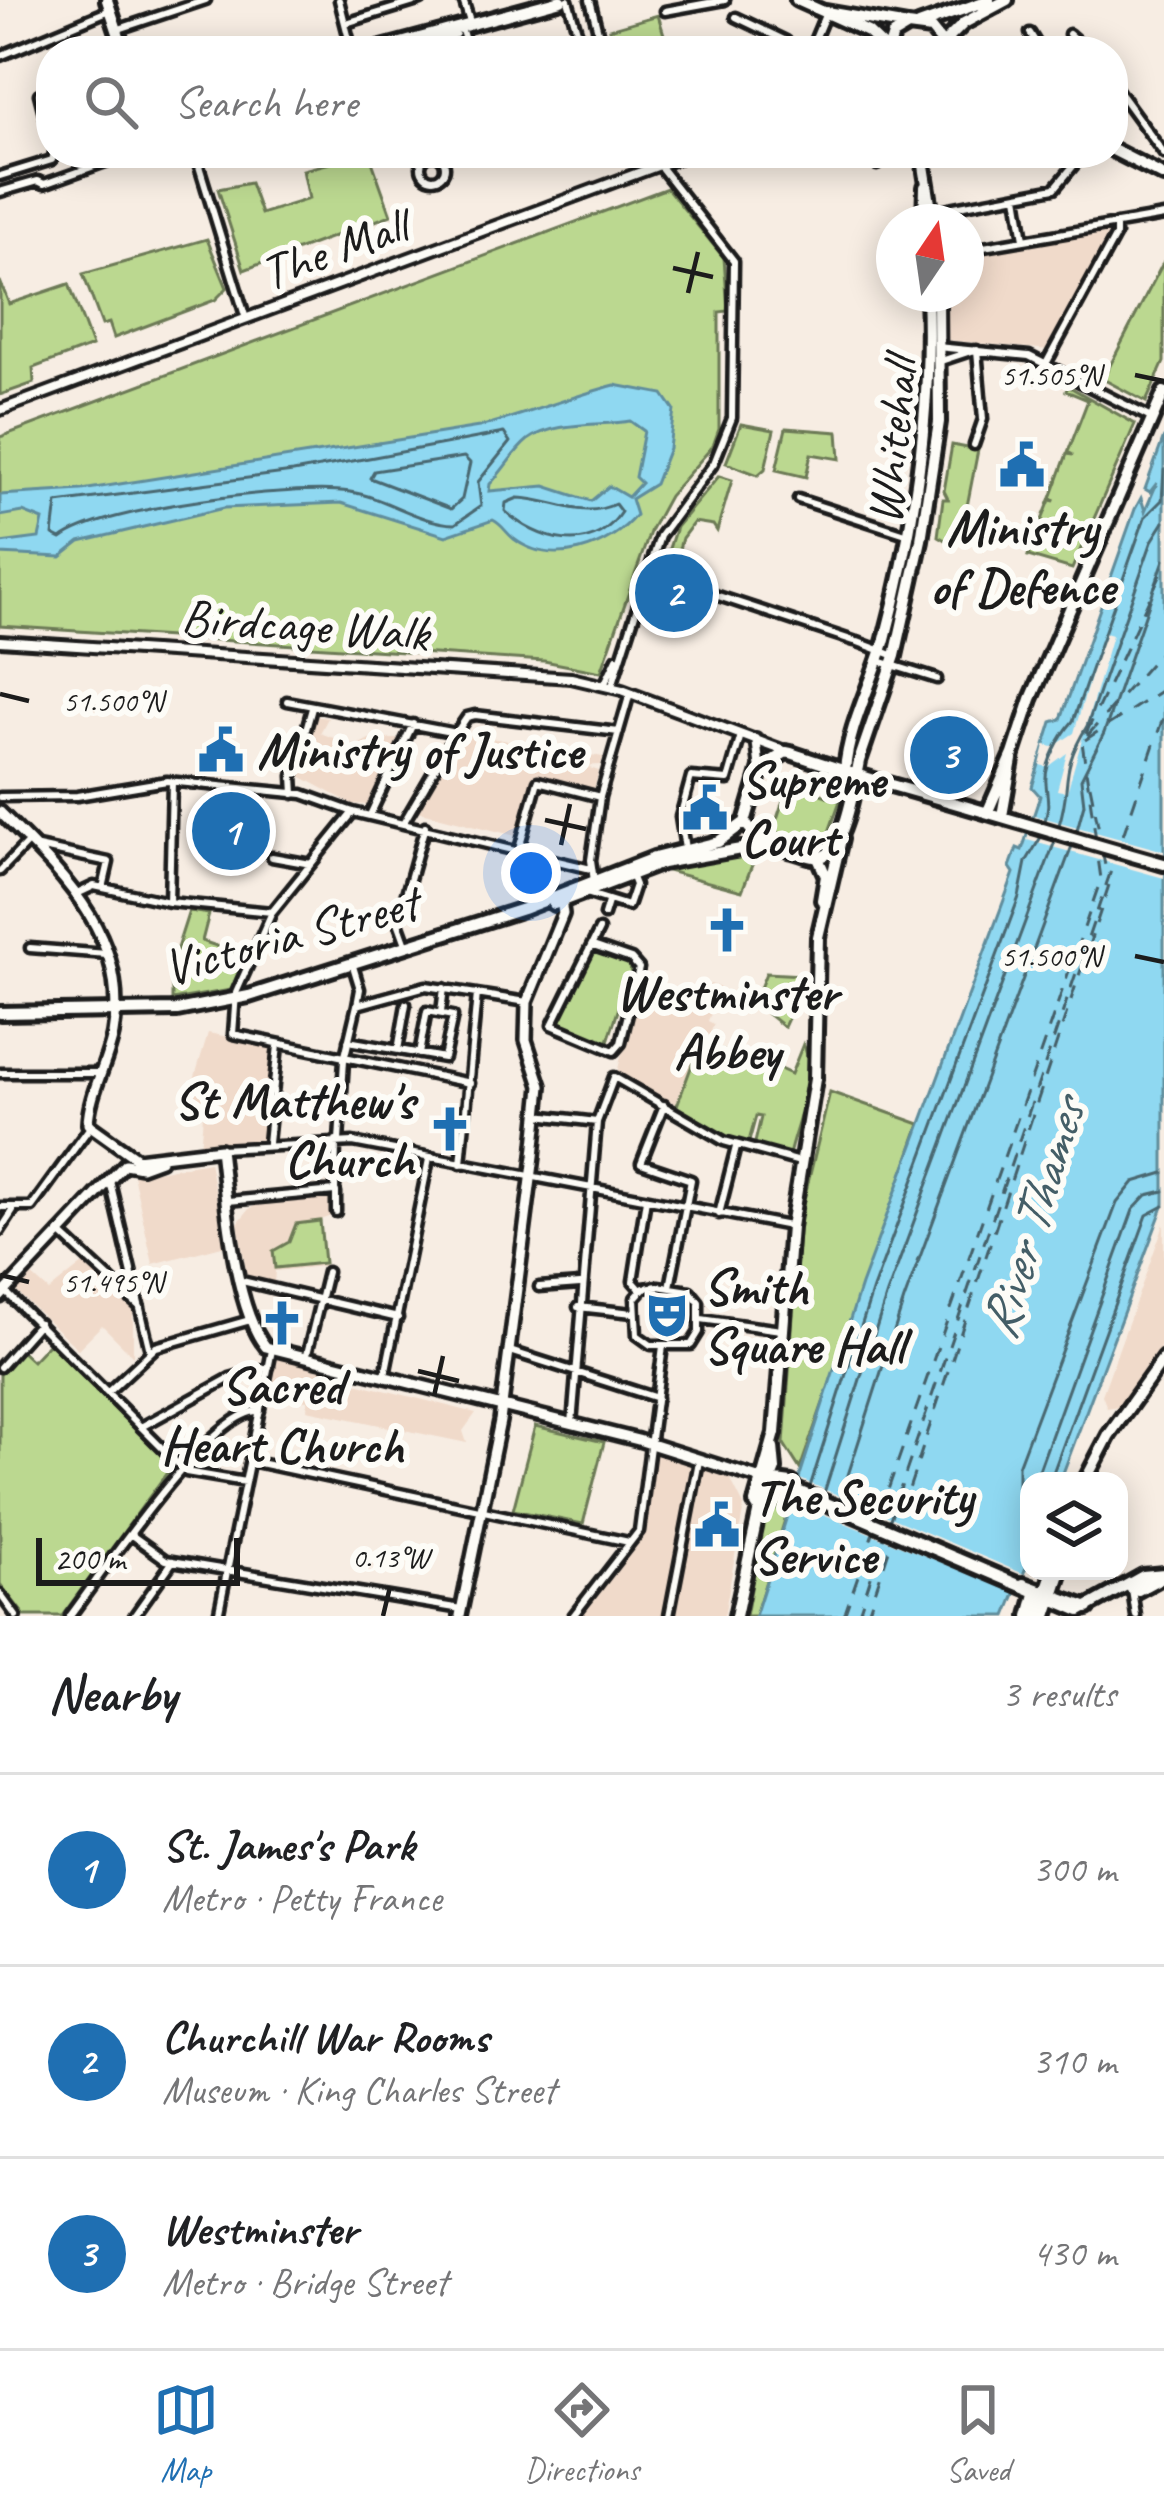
<!DOCTYPE html>
<meta charset="utf-8">
<style>
body{margin:0;font-family:Caveat,sans-serif;background:#f6f6f6;color:#202124}
.controls{position:absolute;right:36px;bottom:36px;display:grid;overflow:hidden;border-radius:24px;box-shadow:0 6px 30px #0003}
.controls button{width:108px;height:108px;display:grid;place-items:center;padding:0;border:0;border-bottom:3px solid #e0e0e0;background:#fff;color:#202124;font:60px sans-serif}
.compass{position:absolute;left:876px;top:204px;width:108px;height:108px;border-radius:50%;background:#fff;box-shadow:0 6px 30px #0003;rotate:13deg}
.scale{position:absolute;left:36px;bottom:30px;width:204px;box-sizing:border-box;padding-left:12px;border:6px solid #1c1c1c;border-top:0;font-size:33px;line-height:42px;white-space:nowrap;color:#1c1c1c;-webkit-text-stroke:9px #fdfcf7;paint-order:stroke}
.you{position:absolute;left:531px;top:873px;width:42px;height:42px;margin:-30px;border:9px solid #fff;border-radius:50%;background:#1a73e8;box-shadow:0 0 0 18px #1a73e833}
.badge{display:grid;place-items:center;width:78px;height:78px;border-radius:50%;background:#1f6fb2;color:#fff;font-size:39px;font-weight:700}
.pin{position:absolute;translate:-50% -50%;border:6px solid #fff;box-shadow:0 3px 12px #0006}
.list{margin:0;padding:0;list-style:none}
h2{display:flex;justify-content:space-between;align-items:center;height:156px;margin:0;padding:0 48px;font-size:51px}
h2 small{font-size:39px;font-weight:400;color:#757577}
.list li{display:grid;grid-template-columns:78px 1fr auto;gap:36px;align-items:center;box-sizing:border-box;height:192px;padding:0 48px;border-top:3px solid #e0e0e0}
.list b{display:block;font-size:45px;white-space:nowrap}
.list p{margin:0;font-size:39px;white-space:nowrap;color:#757577}
.list em{font-size:39px;font-style:normal;color:#757577}
.icon{flex:none;width:66px;height:66px;fill:none;stroke:currentColor;stroke-width:2;stroke-linecap:round;stroke-linejoin:round}
.map{position:relative;flex:none;width:1164px;height:1616px;overflow:hidden}
.search{position:absolute;background:#fff;box-shadow:0 6px 30px #0003;left:36px;right:36px;top:36px;height:132px;display:flex;align-items:center;gap:30px;box-sizing:border-box;padding:0 42px;border-radius:48px;color:#757577;font-size:45px}
.sheet{height:732px;background:#fff}
nav{display:flex;justify-content:space-around;align-items:center;box-sizing:border-box;height:168px;border-top:3px solid #e0e0e0;background:#fff;font-size:33px;color:#757577}
nav a{display:grid;justify-items:center;gap:6px}
nav .on{color:#1f6fb2}
.map>svg:first-child{display:block}
.built{fill:#f0daca}
.green{fill:#bbd890;stroke:#6c7a56;stroke-width:3}
.water{fill:#8fd8f1;stroke:#618d9c;stroke-width:3;fill-rule:evenodd}
.pier{fill:#f7ede3}
.lines{fill:none;stroke-linecap:round;stroke-linejoin:round}
.shore{stroke:#4a6771;stroke-width:3}
.ferry{stroke:#445e67;stroke-width:3;stroke-dasharray:15 12;stroke-linecap:butt}
.minor-tunnel{stroke:#cbc3bb;stroke-width:6;stroke-dasharray:6 3;stroke-linecap:butt}
.minor-casing{stroke:#1c1c1c;stroke-width:15}
.tertiary-casing{stroke:#1c1c1c;stroke-width:16}
.secondary-casing{stroke:#1c1c1c;stroke-width:18}
.primary-casing{stroke:#1c1c1c;stroke-width:20}
.minor{stroke:#fdfcf7;stroke-width:6}
.tertiary{stroke:#fdfcf7;stroke-width:8}
.secondary{stroke:#fdfcf7;stroke-width:9}
.primary{stroke:#fdfcf7;stroke-width:10}
.ticks{fill:none;stroke:#1c1c1c;stroke-width:4.5}
.labels{text-anchor:middle;stroke-width:12;stroke-linejoin:round;paint-order:stroke}
.street-label{font-size:51px;fill:#1c1c1c;stroke:#fdfcf7}
.poi-label{font-size:51px;font-weight:bold;fill:#1c1c1c;stroke:#fdfcf7;text-anchor:start}
.water-label{font-size:54px;font-style:italic;fill:#445e67;stroke:#fdfcf7}
.ticks-label{font-size:30px;text-anchor:middle;fill:#1c1c1c;stroke:#fdfcf7;stroke-width:12;stroke-linejoin:round;paint-order:stroke}
</style>
<div class="map">
<svg width="1164" height="1616" viewBox="0 0 1164 1616">
<rect width="100%" height="100%" fill="#f7ede3"/>
<filter id="ink" filterUnits="userSpaceOnUse"><feTurbulence type="fractalNoise" baseFrequency=".00833" numOctaves="2"/><feDisplacementMap in="SourceGraphic" scale="24" xChannelSelector="R" yChannelSelector="G"/><feConvolveMatrix kernelMatrix="1 2 1 2 8 2 1 2 1" color-interpolation-filters="sRGB"/></filter>
<g filter="url(#ink)">
<!-- built -->
<path class="built" d="M1097,231L1109,234L1110,241L1102,246L1050,350L947,340L943,294H966V254Z
M315,716L328,718L320,733L356,746L369,739H400L369,805L352,804L298,775Z
M462,733L603,757L601,765L583,766L599,771L594,789L535,774L516,836L417,811Z
M710,984L721,988L708,1021L714,1024L710,1034L700,1039L676,1104L617,1073L636,997L663,1005L666,999L683,1005L685,1000L700,1006Z
M208,1033L275,1046L266,1140L200,1148L203,1115L184,1113Z
M209,1162L226,1245L153,1264L133,1175Z
M332,1196L334,1215L320,1220L324,1266L275,1271L274,1284L247,1277L238,1223L249,1209L262,1202Z
M1164,1224V1342L1119,1406L1107,1408L1102,1395Z
M84,1263L133,1310V1356L102,1325L78,1349L15,1290L29,1273L49,1291Z
M278,1356L322,1366L328,1376L476,1413L463,1431L467,1443L307,1410L308,1400L265,1396Z
M656,1450L692,1465L665,1616H579L641,1532Z
M704,1469L730,1478L744,1506L724,1616H673Z"/>
<!-- green -->
<path class="green" d="M658,15L669,51H615L609,29Z
M369,153L391,215L244,270L218,189L250,183L261,214L309,199L303,170Z
M667,188L724,258L728,311L719,312V429L713,446L669,496L651,529L601,672L544,661L0,626V437Z
M207,239L227,288L215,300L114,338L109,323L102,325L83,274Z
M1164,261V362L1146,402L1103,379Z
M0,281L9,304L69,284L92,346L33,368L34,383L0,395Z
M1068,386L1135,424L1072,569L1028,556L1050,500L1055,501L1051,498L1067,454L1073,455L1068,452L1088,400L1066,391Z
M741,424L774,430L765,469L758,475L726,463Z
M786,428L838,432L840,459L811,454L806,477L776,470Z
M952,445L978,450L961,537L952,544L938,536L943,499H948L944,491Z
M719,476L732,480L717,531L713,525L694,522L682,538L673,571L663,567L676,527Z
M789,782L840,801L824,846L773,831Z
M757,852L742,891L667,871L721,854Z
M189,911L209,914L202,941L245,956L231,990L172,1000V964Z
M595,951L627,963L631,971L607,1044L558,1021Z
M766,973L802,975L804,984L784,1027L754,1003Z
M700,1043L755,1063L753,1068L768,1073L771,1065L791,1074L803,1044C819,1074 796,1124 789,1155L754,1147L761,1117L756,1116L748,1145L731,1141L676,1108Z
M830,1092L920,1124L800,1469L784,1444L800,1216Z
M320,1221L324,1263L275,1268L273,1251L289,1242L296,1224Z
M49,1343L172,1466L62,1616H25L0,1584V1375L21,1351L32,1361Z
M535,1426L604,1442L583,1524L513,1510Z
M780,1506L788,1510L755,1616H746L764,1519Z"/>
<!-- water -->
<path class="water" d="M615,385L663,394L674,410L669,448L655,484L631,499L636,515C609,548 552,568 514,539C505,532 503,525 493,520L446,536L341,503L224,508L80,542L61,557L0,554V543L39,538L43,520L23,512L0,516V495L82,490L479,427C528,414 570,397 615,385ZM630,421L644,431L635,477L641,483L628,497L609,486L591,501L545,486L489,491L490,484C503,471 514,451 528,440C553,421 602,426 630,421Z
M1164,437V1204L1060,1481H1029V1560L1006,1616H755L861,1285L1014,873L1010,867L1017,848L1022,850L1040,796L1032,787L1052,722L1061,719L1135,509L1141,498L1145,511L1157,483L1150,492L1145,489Z"/>
<!-- pier -->
<path class="pier" d="M1103,632L1112,635L1067,792L1057,790L1067,753L1048,767L1040,765L1045,745L1053,747L1074,733Z
M1034,815L1164,851V878L1027,840Z
M800,1479L1024,1574L1016,1593L791,1501Z"/>
<g class="lines">
<!-- shore -->
<path class="shore" d="M504,433L510,442L478,482L481,506L455,524C418,523 386,497 350,492C295,484 102,507 61,539L53,535L57,503L293,472Z
M464,457L470,463L462,499L451,509L370,478L374,471Z
M518,498C554,499 581,520 615,504L621,512C592,557 537,541 505,511L506,503Z
M1045,821C1050,804 1047,798 1046,783C1044,763 1061,735 1073,721L1145,517L1162,500L1164,470
M1059,825C1073,779 1058,774 1087,726L1152,541L1164,522
M1077,830L1084,804L1081,779L1104,733L1164,560
M1035,1481L1133,1210L1147,1195L1164,1191
M1050,1481L1147,1215L1164,1206
M810,1487L873,1289L1019,897L1026,862L1041,837
M824,1493L887,1294L1055,841
M840,1500L904,1300L1072,846
M1029,1510L1018,1490V1466L1117,1203L1134,1182L1164,1173"/>
<!-- ferry -->
<path class="ferry" d="M1087,736L1164,648
M1085,740L1164,689
M1090,785L1101,840
M1096,840L1082,742L1164,567
M1102,850L1107,876
M888,1525L1164,715
M844,1616L1101,879L1097,850
M858,1616L885,1534
M867,1616L1109,885"/>
<!-- minor-tunnel -->
<path class="minor-tunnel" d="M786,41L802,49
M1047,50L1069,34"/>
<!-- minor casing -->
<g class="minor-casing">
<path id="minor" d="M339,0L352,51
M463,0L471,25
M568,0L583,51
M590,0L603,51
M665,11L725,0
M736,17L786,41
M346,23L421,0
M461,27L468,51
M119,29L206,0
M1030,33L1041,51
M1069,34L1088,51
M730,51L748,46
M810,51L825,15
M0,56L110,10
M1113,84L1164,154
M51,90L39,94L51,140
M195,153L246,319
M876,153L877,165
M421 167a12 12 0 1 1 24 0a12 12 0 1 1-24 0Z
M0,176L52,160L54,153
M0,192L38,181L44,184L131,153
M1017,196L1024,239
M933,211L1055,188L1084,153
M966,250L1164,216
M937,347L1029,356L1151,418
M941,361L974,350
M1047,362L1116,235V224
M974,445L983,419L977,350
M798,499L909,535
M688,586L854,641
M858,642L895,656
M879,661L937,679
M604,685L617,658
M612,686L660,536L714,463L732,418L734,261L659,165
M287,701L456,733L467,717L475,715L619,732
M294,794L293,776L312,708
M0,797L77,796L167,781L303,794L353,812L591,869
M353,812L272,912L236,993L233,1034L470,1083
M371,813L413,724
M404,822L456,733
M38,847L109,862L103,888
M519,849L538,781L600,797
M685,849L680,817L691,777L728,780L741,735
M272,857L311,864
M0,871L29,841
M594,881L591,860L600,797L630,693
M79,893L94,886L169,902L272,912
M586,893L628,906L635,885L631,875
M169,902L172,782
M604,915L608,902
M406,944L398,922L425,826
M593,946L631,959L639,968L621,1043L614,1051L552,1025L599,930
M30,948L107,954
M353,966L360,989L357,1005L426,986L527,1002
M441,1012L444,988
M348,1041L444,1058L453,1016L427,1011L419,1054
M398,1050L406,1004
M0,1073H101
M664,1105L641,1163L691,1180L670,1287
M538,1115L597,1122
M339,1141L344,1060L357,1005
M268,1143L278,1045
M220,1149L353,1142L789,1226
M461,1164L477,994
M110,1181L150,1351
M336,1192V1212
M228,1201L335,1191L336,1141
M0,1207H32L90,1127
M719,1214L736,1147
M0,1231L13,1211
M59,1232L140,1307
M242,1281L398,1318
M658,1286L690,1291L699,1302V1332L691,1345H651L637,1335L635,1298L644,1288Z
M539,1287L580,1284
M641,1290L633,1281L646,1199
M6,1292L186,1472L245,1482
M578,1307L633,1313
M701,1319L781,1330
M510,1351L657,1398
M306,1358L327,1272
M0,1367L39,1323
M385,1375L429,1159
M108,1392L156,1347L250,1320
M572,1424L597,1122L614,1077L724,1141L800,1162
M141,1427L230,1378L269,1367
M250,1461L629,1542
M130,1534L166,1560L461,1609
M1132,1590L1136,1616
M0,1594L16,1616
M70,1616C100,1577 213,1406 260,1411
M134,1616L173,1561
M218,1616L272,1350
M573,1616L639,1531L663,1346
M669,1616L699,1461"/>
</g>
<!-- tertiary casing -->
<g class="tertiary-casing">
<path id="tertiary" d="M0,410L692,153
M0,641L571,678L622,690L790,753
M756,739L760,770"/>
</g>
<!-- secondary casing -->
<g class="secondary-casing">
<path id="secondary" d="M0,812C62,874 131,937 113,1034C107,1064 89,1094 88,1124L137,1159L220,1149C226,1198 234,1309 266,1347L638,1440L761,1479
M125,1164L141,1167L160,1160
M0,1297L125,1164
M460,1616L500,1421L534,1156L541,1086L526,1040L527,1002L563,914L561,900"/>
</g>
<!-- primary casing -->
<g class="primary-casing">
<path id="primary" d="M107,0L124,51
M797,0L868,32L888,51
M826,12L908,26
M919,25L989,0
M943,44L964,23L1007,0
M371,51L561,0
M398,51L454,33
M888,51L893,35L908,26L931,29L943,44
M1113,150L1164,176
M922,153L933,222
M924,222L925,187
M938,294L939,422L921,540L895,656L859,761C855,781 845,852 821,857C813,859 801,853 793,851C772,845 757,842 745,822L761,768L786,752L791,753C822,764 853,773 884,783C978,809 1070,838 1164,864
M845,771C848,727 873,682 885,639C915,526 932,411 927,294
M988,811L1013,754
M1002,816L1013,754L1031,699L1164,392
M818,858L826,876L822,900
M554,904L662,863L769,844
M0,1013L177,1010L249,996L523,909L654,858L718,842L745,822
M761,1479L791,1483L796,1490L1080,1611L1143,1576L1164,1574
M1085,1481L1109,1435L1164,1358
M759,1509L775,1469L773,1447
M1023,1584L1088,1608
M1131,1588L1138,1590L1164,1576
M736,1616L759,1509L755,1503L775,1433L791,1227L815,1079L818,937L841,839
M1029,1616L1035,1594
M1037,1616L1053,1571
M1046,1616L1061,1571"/>
</g>
<!-- minor -->
<use href="#minor" class="minor"/>
<!-- tertiary -->
<use href="#tertiary" class="tertiary"/>
<!-- secondary -->
<use href="#secondary" class="secondary"/>
<!-- primary -->
<use href="#primary" class="primary"/>
</g>
</g>
<!-- ticks -->
<path class="ticks" d="M673,268L713,277M688,293L698,252M1135,375L1164,381M0,694L29,701M545,820L586,829M561,845L570,804M1135,956L1164,962M0,1275L29,1282M418,1371L459,1381M434,1396L443,1356M383,1616L390,1587"/>
<!-- icons -->
<defs>
<g id="civic-bare" transform="scale(3.6)"><path d="M-.6-6.5H3V-4.5H.6V-3L4-1V1h2V6H-6V1h2V-1L-.6-3ZM-1.2 2.5V6h2.4V2.5Z" fill="#1f6fb2" stroke="#fdfcf7" stroke-width="2.5" paint-order="stroke"/></g>
<g id="church-bare" transform="scale(3.6)"><path d="M-1.2-6h2.4v3.5h3.3v2.4h-3.3V6h-2.4V-.1h-3.3v-2.4h3.3Z" fill="#1f6fb2" stroke="#fdfcf7" stroke-width="2.5" paint-order="stroke"/></g>
<g id="theatre-bare" transform="scale(3.6)"><path d="M-5-5.5Q0-4 5-5.5V0Q5 5 0 6Q-5 5-5 0ZM-3.3-2.5H-1v1.5H-3.3ZM1-2.5H3.3v1.5H1ZM-2.8 1Q0 5.5 2.8 1Z" fill="#1f6fb2" stroke="#fdfcf7" stroke-width="2.5" paint-order="stroke"/></g>
</defs>
<g fill-rule="evenodd">
<use href="#civic-bare" x="1022" y="465"/>
<use href="#civic-bare" x="221" y="750"/>
<use href="#civic-bare" x="705" y="808"/>
<use href="#church-bare" x="727" y="930"/>
<use href="#church-bare" x="450" y="1129"/>
<use href="#theatre-bare" x="667" y="1315"/>
<use href="#church-bare" x="282" y="1323"/>
<use href="#civic-bare" x="717" y="1525"/>
</g>
<g class="labels">
<!-- street labels -->
<g class="street-label">
<text transform="translate(333 248) rotate(-20)" y="18">The Mall</text>
<text transform="translate(891 441) rotate(-84)" y="18">Whitehall</text>
<text transform="translate(305 624) rotate(4)" y="18">Birdcage Walk</text>
<text transform="translate(290 934) rotate(-15)" y="18">Victoria Street</text>
</g>
<!-- poi labels -->
<g class="poi-label">
<text x="1022" y="545" text-anchor="middle">Ministry<tspan x="1022" dy="59">of Defence</tspan></text>
<text x="257" y="768">Ministry of Justice</text>
<text x="741" y="797">Supreme<tspan x="741" dy="59">Court</tspan></text>
<text x="727" y="1010" text-anchor="middle">Westminster<tspan x="727" dy="59">Abbey</tspan></text>
<text x="414" y="1118" text-anchor="end">St Matthew's<tspan x="414" dy="59">Church</tspan></text>
<text x="703" y="1304">Smith<tspan x="703" dy="59">Square Hall</tspan></text>
<text x="282" y="1403" text-anchor="middle">Sacred<tspan x="282" dy="59">Heart Church</tspan></text>
<text x="753" y="1514">The Security<tspan x="753" dy="59">Service</tspan></text>
</g>
<!-- water labels -->
<g class="water-label">
<text transform="translate(1031 1219) rotate(-73)" y="19">River Thames</text>
</g>
</g>
<g class="ticks-label">
<text x="1051" y="385">51.505°N</text>
<text x="113" y="711">51.500°N</text>
<text x="1051" y="966">51.500°N</text>
<text x="113" y="1292">51.495°N</text>
<text x="390" y="1567">0.13°W</text>
</g>
</svg>
<div class="controls">
<button><svg class="icon" aria-label="layers" viewBox="0 0 24 24"><path d="M12 4l9 5-9 5-9-5zM3 14l9 5 9-5"/></svg></button>
</div>
<svg class="compass" viewBox="-18 -18 36 36"><path d="M0-13l5 13h-10z" fill="#e53935"/><path d="M0 13l5-13h-10z" fill="#757577"/></svg>
<div class="scale">200 m</div>
<div class="you"></div>
<div class="pin badge" style="left:231px;top:831px">1</div>
<div class="pin badge" style="left:674px;top:593px">2</div>
<div class="pin badge" style="left:949px;top:755px">3</div>
<div class="search"><svg class="icon" aria-label="search" viewBox="0 0 24 24"><circle cx="10" cy="10" r="6"/><path d="M15 15l6 6"/></svg>Search here</div>
</div>
<section class="sheet">
<h2>Nearby<small>3 results</small></h2>
<ul class="list">
<li><span class="badge">1</span><div><b>St. James's Park</b><p>Metro · Petty France</p></div><em>300 m</em></li>
<li><span class="badge">2</span><div><b>Churchill War Rooms</b><p>Museum · King Charles Street</p></div><em>310 m</em></li>
<li><span class="badge">3</span><div><b>Westminster</b><p>Metro · Bridge Street</p></div><em>430 m</em></li>
</ul>
</section>
<nav>
<a class="on"><svg class="icon" aria-label="map" viewBox="0 0 24 24"><path d="M3 6l6-2 6 2 6-2v14l-6 2-6-2-6 2zM9 4v14M15 6v14"/></svg>Map</a>
<a><svg class="icon" aria-label="directions" viewBox="0 0 24 24"><path d="M12 3l9 9-9 9-9-9zM9 14v-3h6M13 9l2 2-2 2"/></svg>Directions</a>
<a><svg class="icon" aria-label="saved" viewBox="0 0 24 24"><path d="M7 4h10v16l-5-4-5 4z"/></svg>Saved</a>
</nav>
